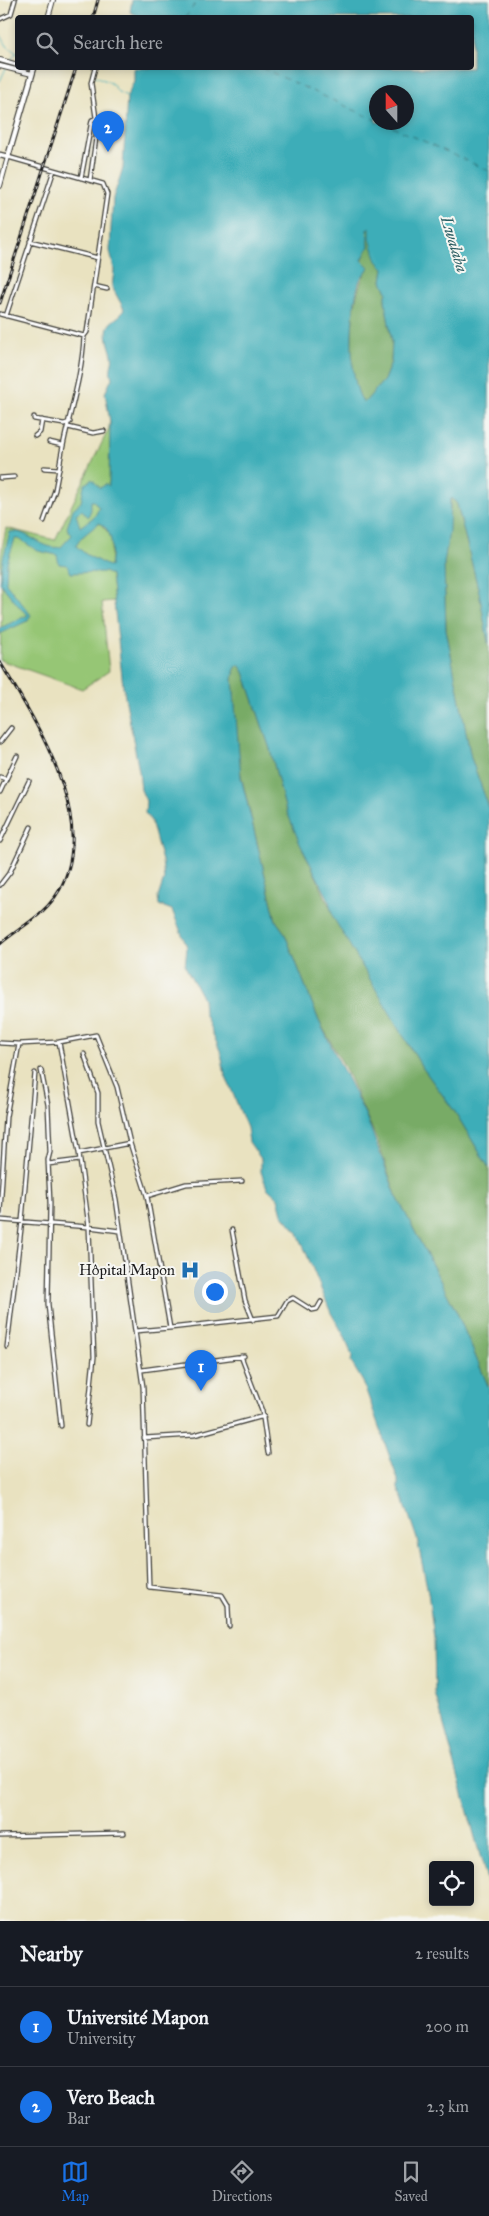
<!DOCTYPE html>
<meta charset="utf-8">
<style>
body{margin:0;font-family:"IM FELL Great Primer",serif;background:#20242c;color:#f1f3f6}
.controls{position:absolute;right:15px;bottom:15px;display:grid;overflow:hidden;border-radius:5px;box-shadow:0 2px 8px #0003}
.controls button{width:45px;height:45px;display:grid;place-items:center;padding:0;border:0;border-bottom:1px solid #363941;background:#171b24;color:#f1f3f6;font:25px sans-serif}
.compass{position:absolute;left:369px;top:85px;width:45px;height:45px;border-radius:50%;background:#171b24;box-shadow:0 2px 8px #0003;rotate:339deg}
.you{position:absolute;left:214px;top:1291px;width:18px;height:18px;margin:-12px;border:4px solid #fff;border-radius:50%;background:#1a73e8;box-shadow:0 0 0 8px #1a73e833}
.badge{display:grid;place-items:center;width:32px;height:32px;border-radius:50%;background:#1a73e8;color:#fff;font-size:16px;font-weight:700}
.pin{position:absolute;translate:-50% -41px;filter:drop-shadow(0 1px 2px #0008)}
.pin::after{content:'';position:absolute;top:26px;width:18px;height:15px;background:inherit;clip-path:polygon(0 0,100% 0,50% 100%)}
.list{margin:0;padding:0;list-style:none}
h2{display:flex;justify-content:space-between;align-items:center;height:65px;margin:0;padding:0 20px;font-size:21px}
h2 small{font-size:16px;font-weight:400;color:#9ea1a6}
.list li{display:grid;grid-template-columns:32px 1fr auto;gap:15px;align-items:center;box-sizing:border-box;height:80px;padding:0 20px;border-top:1px solid #363941}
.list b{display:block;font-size:19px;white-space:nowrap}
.list p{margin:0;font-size:16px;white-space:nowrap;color:#9ea1a6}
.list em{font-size:16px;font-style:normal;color:#9ea1a6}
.icon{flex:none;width:28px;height:28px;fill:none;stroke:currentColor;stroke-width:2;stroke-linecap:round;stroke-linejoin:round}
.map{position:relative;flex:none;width:489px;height:1921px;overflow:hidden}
.search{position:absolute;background:#171b24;box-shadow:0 2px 8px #0003;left:15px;right:15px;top:15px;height:55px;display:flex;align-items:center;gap:12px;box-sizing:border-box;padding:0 18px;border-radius:5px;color:#9ea1a6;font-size:19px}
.sheet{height:225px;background:#171b24}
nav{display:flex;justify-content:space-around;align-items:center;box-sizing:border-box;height:70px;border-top:1px solid #363941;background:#171b24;font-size:14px;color:#9ea1a6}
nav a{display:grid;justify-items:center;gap:2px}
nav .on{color:#1a73e8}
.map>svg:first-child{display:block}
.green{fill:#96c675;stroke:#597148}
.forest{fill:#78ab66;stroke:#4a6441}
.water{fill:#3dadb8;stroke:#2c646a;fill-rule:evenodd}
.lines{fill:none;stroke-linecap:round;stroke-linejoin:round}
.stream{stroke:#3dadb8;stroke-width:1}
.ferry{stroke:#2b5d62;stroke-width:1;stroke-dasharray:6 5;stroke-linecap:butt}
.minor-casing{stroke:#3b3a35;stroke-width:5.5}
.tertiary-casing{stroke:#3b3a35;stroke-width:6}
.primary-casing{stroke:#3b3a35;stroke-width:7}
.minor{stroke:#fff;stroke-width:3}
.tertiary{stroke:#fff;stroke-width:4}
.primary{stroke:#fff;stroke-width:4.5}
.rail-casing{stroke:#1c1c1c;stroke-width:3}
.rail{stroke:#f6f6f2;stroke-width:1;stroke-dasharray:4;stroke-linecap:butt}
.labels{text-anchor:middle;stroke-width:4;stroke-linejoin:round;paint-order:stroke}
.poi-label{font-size:15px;fill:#1c1c1c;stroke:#f6f6f2;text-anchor:end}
.water-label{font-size:16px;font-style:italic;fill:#2b5d62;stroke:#f6f6f2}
</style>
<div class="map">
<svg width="489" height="1921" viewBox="0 0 489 1921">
<rect width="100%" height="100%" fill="#f6f6f2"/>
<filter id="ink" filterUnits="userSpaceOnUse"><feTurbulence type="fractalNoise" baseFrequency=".02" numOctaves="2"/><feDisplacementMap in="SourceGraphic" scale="10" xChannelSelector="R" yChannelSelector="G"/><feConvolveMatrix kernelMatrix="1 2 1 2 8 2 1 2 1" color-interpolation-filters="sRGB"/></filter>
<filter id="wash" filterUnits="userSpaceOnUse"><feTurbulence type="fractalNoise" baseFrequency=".0096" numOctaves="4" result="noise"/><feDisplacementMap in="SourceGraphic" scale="20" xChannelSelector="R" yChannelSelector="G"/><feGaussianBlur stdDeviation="1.12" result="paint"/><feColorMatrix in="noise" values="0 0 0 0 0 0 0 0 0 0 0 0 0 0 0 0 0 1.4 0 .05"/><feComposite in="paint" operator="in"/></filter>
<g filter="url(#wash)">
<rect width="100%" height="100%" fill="#e9e2c0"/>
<!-- green -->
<path class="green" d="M110,418V479L100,523L112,537L110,567L114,601L102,602L109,671L82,689L0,660L2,599L0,559L6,528L55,540L109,428Z"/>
<!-- forest -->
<path class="forest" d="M370,227L377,261L384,268L382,281L387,292L385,300L392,342L391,362L384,380L364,404C345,382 349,291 368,269L362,260L369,246L367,229Z
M451,498L457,504L479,592L489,647V808L471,758L446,629L444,564Z
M239,665L244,672L270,749L285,807L337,923L422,1067L455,1112L489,1168V1388L457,1313L396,1195L377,1140L344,1066L319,1021L284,932L276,921L240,771L233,680L235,667Z"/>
<!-- water -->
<path class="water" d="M132,0H489V647L479,592L457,504L452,498L450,500L449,531L444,564L446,629L471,758L489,808V1168L455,1112L422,1067L333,917L328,898L300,844L285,807L270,749L244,672L239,665L235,667L233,680L241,777L276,921L284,932L319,1021L366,1116L396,1195L457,1313L489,1388V1888L435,1693L434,1638L428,1592L417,1539L403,1498L398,1489V1480L363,1382L351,1362L352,1356L345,1337L331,1313L298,1233L282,1214L278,1198L267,1188L261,1172V1159L249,1142L247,1128L225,1074L221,1053L204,1013L203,999L185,966L187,947L172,910L159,905L158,897L164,879L162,861L151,821L145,813L146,801L141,790L139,771L123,686L111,575L104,572L71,573L67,565L59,564L57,555L38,551L19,539H15L7,563L6,583L31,615L27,621L0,634V628L28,615L21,609L0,583L3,558L10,532C28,529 42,551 61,547L72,535L67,528L73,509L81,502L84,485L92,479L100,488L106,484L108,486L109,482L110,422L105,393L112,378C108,367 114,364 112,355C110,347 105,335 108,327C111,319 121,318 124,309L112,287L114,270L110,251L111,227L113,198L123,168L127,96L134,81V68H472V18H143L130,12ZM376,92H406V122H376ZM370,227V239L377,261L384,268L382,281L387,292L385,300L392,342L391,362L384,380L364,403C347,383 350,305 360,280C362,275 367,272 369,267L362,260L369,246L367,229ZM91,501H94L99,508L95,516L80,527L76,514L82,510L88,517L91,510ZM99,523C115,531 112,551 110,567L87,555L76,546L81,538Z"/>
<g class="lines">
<!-- stream -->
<path class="stream" d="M1,35L7,46L18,54
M10,61L16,53
M95,76L111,83L118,92L127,96
M0,81L8,64"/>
<!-- ferry -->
<path class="ferry" d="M185,18L198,0
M262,68L376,120
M382,122L489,171"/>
</g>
</g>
<g filter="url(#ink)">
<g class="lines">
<!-- minor casing -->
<g class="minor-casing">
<path id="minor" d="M0,19L11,14L15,0
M96,128L108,130L110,142
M81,178L92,120L96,118L91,83L95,68
M90,180L97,131L93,123
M30,241L98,258
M94,286L107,289
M0,314L84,336L87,332L107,194L103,184L8,157
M6,316L54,170
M34,417V419L64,424L70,422
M68,427L93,433L104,431
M35,436L40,432L42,420
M49,442L62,445
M44,468L59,469C65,424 82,382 84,336
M0,478L14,477
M44,521L55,490L59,469
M0,742L11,728
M0,777L6,779
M0,792L17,756
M0,841L29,781
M0,885L10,872L31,827
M0,1043L19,1044L59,1042
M41,1070L48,1105L50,1152L48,1160L50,1203L48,1304L61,1426
M79,1153L59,1042L96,1035L117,1087L130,1143
M48,1164L80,1160
M147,1196L186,1184L242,1181
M0,1213L6,1117L19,1044
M0,1220L89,1227L79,1153L130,1143L147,1196L170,1328L135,1331L116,1199L98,1121V1093L84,1054
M232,1230L245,1300L253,1320
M170,1328L278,1316L287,1301L293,1298L312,1310L317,1309L321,1302
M135,1331L143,1387L149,1587L222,1595L228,1605L229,1626
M7,1347L22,1221L35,1073
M241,1356L262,1411L268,1453
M142,1370L244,1356
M87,1425L94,1357L89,1227L120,1231
M144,1438L194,1435L264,1416
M0,1836L124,1833"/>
</g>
<!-- tertiary casing -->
<g class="tertiary-casing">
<path id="tertiary" d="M48,18L53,0
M0,60L18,65
M0,66L32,74
M0,186L8,157"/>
</g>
<!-- primary casing -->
<g class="primary-casing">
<path id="primary" d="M0,155L8,157L34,68"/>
</g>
<!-- minor -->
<use href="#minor" class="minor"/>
<!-- tertiary -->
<use href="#tertiary" class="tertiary"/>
<!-- primary -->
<use href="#primary" class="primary"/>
<!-- rail casing -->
<g class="rail-casing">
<path id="rail" d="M93,18L98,0
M0,303L76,68
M0,662C37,724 104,827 55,897C40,918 19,928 0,944"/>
</g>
<!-- rail -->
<use href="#rail" class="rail"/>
</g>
</g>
<!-- icons -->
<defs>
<g id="hospital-bare" transform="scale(1.5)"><path d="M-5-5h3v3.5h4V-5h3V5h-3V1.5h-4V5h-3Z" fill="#1f6fb2" stroke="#f6f6f2" stroke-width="2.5" paint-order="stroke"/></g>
</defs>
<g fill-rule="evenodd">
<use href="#hospital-bare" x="190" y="1270"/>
</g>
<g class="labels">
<!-- poi labels -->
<g class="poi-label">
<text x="175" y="1275">Hôpital Mapon</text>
</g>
<!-- water labels -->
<g class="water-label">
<text transform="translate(455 244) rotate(73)" y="6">Lwalaba</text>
</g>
</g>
</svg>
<div class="controls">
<button><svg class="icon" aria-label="locate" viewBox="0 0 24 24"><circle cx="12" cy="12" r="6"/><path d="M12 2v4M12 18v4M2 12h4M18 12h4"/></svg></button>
</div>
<svg class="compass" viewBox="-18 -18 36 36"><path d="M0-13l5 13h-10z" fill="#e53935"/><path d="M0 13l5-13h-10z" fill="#9ea1a6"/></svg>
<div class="you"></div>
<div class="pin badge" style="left:201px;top:1391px">1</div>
<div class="pin badge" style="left:108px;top:152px">2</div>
<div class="search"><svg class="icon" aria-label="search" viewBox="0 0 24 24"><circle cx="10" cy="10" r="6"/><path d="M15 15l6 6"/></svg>Search here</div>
</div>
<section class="sheet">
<h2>Nearby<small>2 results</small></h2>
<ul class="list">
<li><span class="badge">1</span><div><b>Université Mapon</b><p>University</p></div><em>200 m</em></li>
<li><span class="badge">2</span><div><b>Vero Beach</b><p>Bar</p></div><em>2.3 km</em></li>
</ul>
</section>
<nav>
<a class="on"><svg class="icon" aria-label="map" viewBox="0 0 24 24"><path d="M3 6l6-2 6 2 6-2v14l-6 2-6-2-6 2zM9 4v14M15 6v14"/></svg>Map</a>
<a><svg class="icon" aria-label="directions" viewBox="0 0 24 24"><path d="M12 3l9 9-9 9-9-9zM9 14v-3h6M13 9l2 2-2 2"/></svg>Directions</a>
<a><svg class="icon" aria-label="saved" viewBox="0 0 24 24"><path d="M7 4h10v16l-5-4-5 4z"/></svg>Saved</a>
</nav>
